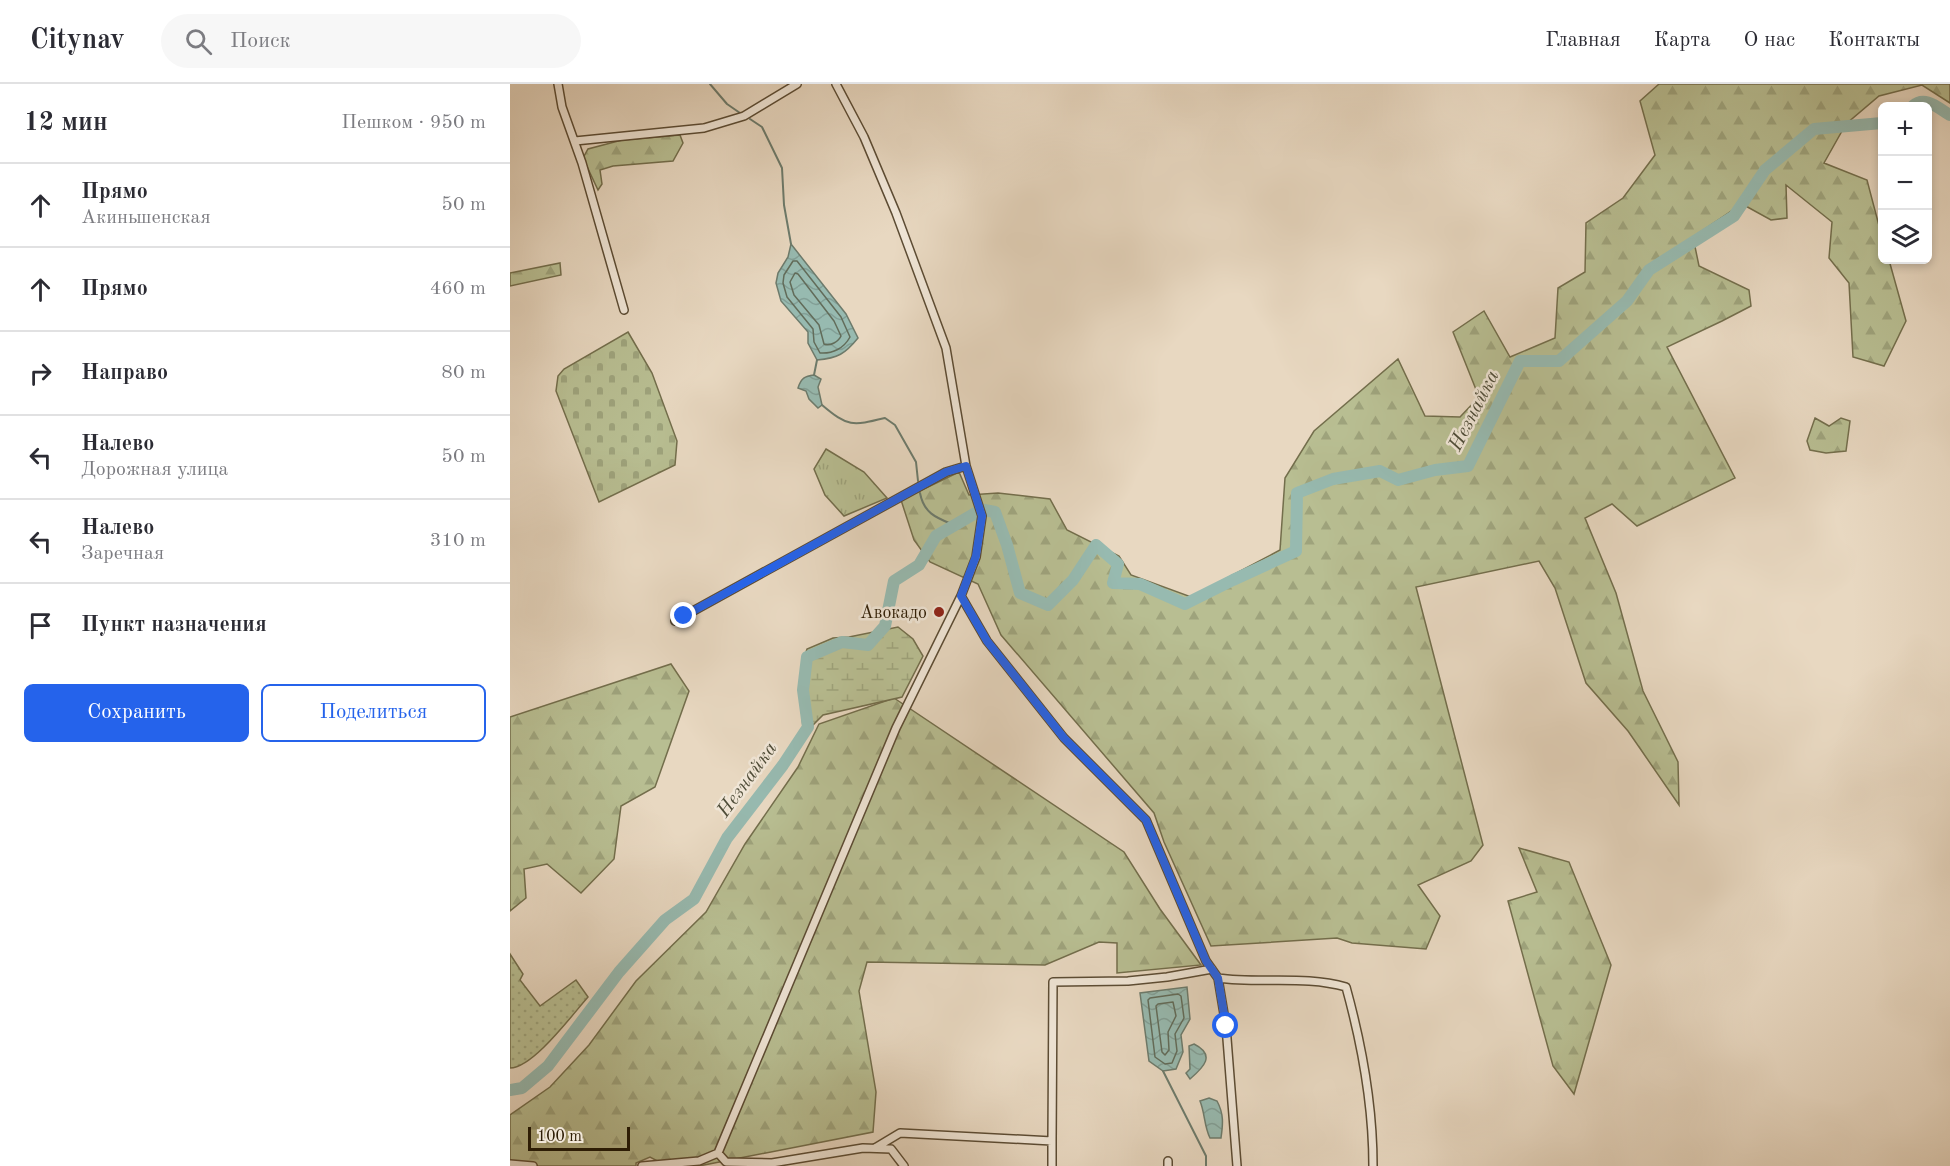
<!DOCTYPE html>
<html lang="ru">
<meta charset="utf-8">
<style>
body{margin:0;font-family:"Old Standard TT",serif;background:#f7f7f7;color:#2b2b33}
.controls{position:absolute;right:18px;top:18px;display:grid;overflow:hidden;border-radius:9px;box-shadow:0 3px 9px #0003}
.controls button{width:54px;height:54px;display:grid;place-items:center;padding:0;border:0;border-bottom:2px solid #e1e1e2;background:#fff;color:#2b2b33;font:30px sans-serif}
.scale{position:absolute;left:18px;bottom:15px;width:102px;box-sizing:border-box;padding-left:6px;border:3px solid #2e1d05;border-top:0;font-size:16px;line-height:21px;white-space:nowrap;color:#2e1d05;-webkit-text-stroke:4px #f0e6d7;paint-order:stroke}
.stop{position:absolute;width:18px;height:18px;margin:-14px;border:4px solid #2563eb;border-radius:50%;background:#fff}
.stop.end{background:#2563eb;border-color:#fff;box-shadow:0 2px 6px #0008}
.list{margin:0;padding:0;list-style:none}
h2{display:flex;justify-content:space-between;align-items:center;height:78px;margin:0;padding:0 24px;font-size:26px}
h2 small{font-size:20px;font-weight:400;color:#7c7c81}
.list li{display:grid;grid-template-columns:39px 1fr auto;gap:18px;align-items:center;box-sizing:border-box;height:84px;padding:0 24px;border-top:2px solid #e1e1e2}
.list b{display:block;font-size:22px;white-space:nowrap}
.list p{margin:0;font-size:20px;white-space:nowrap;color:#7c7c81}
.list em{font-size:20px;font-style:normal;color:#7c7c81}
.actions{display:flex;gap:12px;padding:18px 24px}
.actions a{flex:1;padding:14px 0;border:2px solid #2563eb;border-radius:9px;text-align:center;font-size:21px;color:#2563eb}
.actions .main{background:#2563eb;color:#fff}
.icon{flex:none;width:33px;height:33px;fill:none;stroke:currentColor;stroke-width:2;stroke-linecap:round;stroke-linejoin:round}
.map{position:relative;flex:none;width:1440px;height:1082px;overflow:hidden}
header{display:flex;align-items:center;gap:36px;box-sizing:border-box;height:84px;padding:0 30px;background:#fff;border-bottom:2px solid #e1e1e2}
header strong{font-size:28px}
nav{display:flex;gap:33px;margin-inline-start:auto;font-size:21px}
.search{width:420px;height:54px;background:#f7f7f7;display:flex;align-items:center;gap:15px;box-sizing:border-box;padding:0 21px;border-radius:33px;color:#7c7c81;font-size:22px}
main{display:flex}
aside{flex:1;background:#fff}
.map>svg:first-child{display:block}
.grass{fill:url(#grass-tufts);stroke:#736e4c;stroke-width:1.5}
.forest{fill:url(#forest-firs);stroke:#736e4c;stroke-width:1.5}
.wetland{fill:url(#wetland-marsh);stroke:#736e4c;stroke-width:1.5}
.cemetery{fill:url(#cemetery-stones);stroke:#736e4c;stroke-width:1.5}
.garden{fill:url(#garden-dots);stroke:#736e4c;stroke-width:1.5}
.water{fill:url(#water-waves);stroke:#6d7b6c;stroke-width:1.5}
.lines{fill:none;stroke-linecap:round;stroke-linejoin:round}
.shore{stroke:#626c5a;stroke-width:1.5}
.stream{stroke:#6d7b6c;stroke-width:2}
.river{stroke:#97bab0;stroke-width:12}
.street-casing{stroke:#5c4c34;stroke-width:10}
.street{stroke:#f0e6d7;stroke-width:7}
.route{stroke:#2563eb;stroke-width:8}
.poi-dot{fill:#8f2418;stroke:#f0e6d7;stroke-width:2}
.labels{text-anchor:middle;stroke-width:5;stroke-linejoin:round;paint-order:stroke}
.poi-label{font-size:18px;fill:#2e1d05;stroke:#f0e6d7;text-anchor:end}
.water-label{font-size:20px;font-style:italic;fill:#4e4c38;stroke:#f0e6d7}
</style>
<header>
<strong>Citynav</strong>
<div class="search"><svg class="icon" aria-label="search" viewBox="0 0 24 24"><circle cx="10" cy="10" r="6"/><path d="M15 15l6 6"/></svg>Поиск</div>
<nav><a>Главная</a><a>Карта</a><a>О нас</a><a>Контакты</a></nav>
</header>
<main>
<aside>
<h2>12 мин<small>Пешком · 950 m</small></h2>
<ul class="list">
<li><svg class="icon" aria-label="ahead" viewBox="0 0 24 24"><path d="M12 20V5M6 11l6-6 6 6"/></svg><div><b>Прямо</b><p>Акиньшенская</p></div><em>50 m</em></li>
<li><svg class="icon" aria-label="ahead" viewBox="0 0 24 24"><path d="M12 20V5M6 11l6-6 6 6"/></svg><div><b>Прямо</b></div><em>460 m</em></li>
<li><svg class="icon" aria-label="right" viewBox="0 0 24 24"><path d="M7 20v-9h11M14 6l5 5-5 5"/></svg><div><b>Направо</b></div><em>80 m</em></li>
<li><svg class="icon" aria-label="left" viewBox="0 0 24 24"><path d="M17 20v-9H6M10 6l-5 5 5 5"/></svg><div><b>Налево</b><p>Дорожная улица</p></div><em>50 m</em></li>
<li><svg class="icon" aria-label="left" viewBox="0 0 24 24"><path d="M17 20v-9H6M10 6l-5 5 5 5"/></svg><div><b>Налево</b><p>Заречная</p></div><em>310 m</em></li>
<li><svg class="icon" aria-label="arrive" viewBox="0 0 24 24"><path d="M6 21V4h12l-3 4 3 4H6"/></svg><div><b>Пункт назначения</b></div></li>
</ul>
<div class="actions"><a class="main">Сохранить</a><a>Поделиться</a></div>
</aside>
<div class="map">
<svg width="1440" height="1082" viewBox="0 0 1440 1082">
<defs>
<pattern id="grass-tufts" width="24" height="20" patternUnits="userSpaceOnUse" patternTransform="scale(1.5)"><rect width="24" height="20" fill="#b8be92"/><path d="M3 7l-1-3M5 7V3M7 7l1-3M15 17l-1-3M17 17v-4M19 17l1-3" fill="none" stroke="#9ea37c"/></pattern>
<pattern id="forest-firs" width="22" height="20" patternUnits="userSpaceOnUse" patternTransform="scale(1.5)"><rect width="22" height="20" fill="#b8be92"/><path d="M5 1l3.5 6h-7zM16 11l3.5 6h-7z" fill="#9ea37c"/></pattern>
<pattern id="wetland-marsh" width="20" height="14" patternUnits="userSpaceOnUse" patternTransform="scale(1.5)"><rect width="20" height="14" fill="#b8be92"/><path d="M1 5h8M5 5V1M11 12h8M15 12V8" fill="none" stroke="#9ea37c"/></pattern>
<pattern id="cemetery-stones" width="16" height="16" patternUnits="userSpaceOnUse" patternTransform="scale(1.5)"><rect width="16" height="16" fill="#b8be92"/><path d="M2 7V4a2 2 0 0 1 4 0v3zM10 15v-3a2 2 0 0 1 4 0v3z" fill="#9ea37c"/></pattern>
<pattern id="garden-dots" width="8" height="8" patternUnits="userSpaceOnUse" patternTransform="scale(1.5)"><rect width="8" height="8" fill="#b8be92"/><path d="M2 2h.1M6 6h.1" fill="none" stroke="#9ea37c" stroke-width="1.8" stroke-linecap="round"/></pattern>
<pattern id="water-waves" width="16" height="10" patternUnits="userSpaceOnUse" patternTransform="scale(1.5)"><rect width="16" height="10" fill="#97bab0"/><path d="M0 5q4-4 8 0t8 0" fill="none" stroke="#829f96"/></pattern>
</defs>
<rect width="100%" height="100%" fill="#e8d8c1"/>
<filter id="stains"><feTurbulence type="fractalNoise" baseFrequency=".00333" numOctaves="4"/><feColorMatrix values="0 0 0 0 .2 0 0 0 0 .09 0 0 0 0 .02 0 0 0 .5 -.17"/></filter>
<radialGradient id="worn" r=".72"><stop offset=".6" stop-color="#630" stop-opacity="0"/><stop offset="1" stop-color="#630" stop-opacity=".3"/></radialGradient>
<!-- grass -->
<path class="grass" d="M316,365L354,388L377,414L334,432L315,411L304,385Z"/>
<!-- forest -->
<path class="forest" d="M1149,0H1440V19L1412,1L1369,12L1336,40L1314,79L1357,96L1372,153V176H1379L1396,237L1374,282L1343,273L1339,199L1319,174L1322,138L1276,101L1277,134L1261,136L1232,120L1183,153L1189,182L1239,206L1241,222L1212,237L1157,263L1225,394L1127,442L1102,420L1075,434L1106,509L1133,607L1168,678L1169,721L1118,647L1076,599L1045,504L1029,477L906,503L973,761L961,777L908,801L930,832L916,865L842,859L827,854L701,862L654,758L644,729L491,551L468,500L420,478L404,456L391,416L449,388L459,411L488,409L540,415L557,446L609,472L621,491L681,513L770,466L775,394L804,347L888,275L915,332L950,333L969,313L943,248L974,227L1000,273L1045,254L1048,204L1075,188L1076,139L1113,114L1145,71L1130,17Z
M170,51L173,59L163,77L103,82L90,86L92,100L88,106L73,74L78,65L112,56Z
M50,179L51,191L0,202V189Z
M1305,334L1319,342L1331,334L1340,337L1336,367L1316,369L1300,366L1297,357Z
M161,580L179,607L145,703L111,722L104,775L71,809L37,780L14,785L16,814L0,827V633Z
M384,614L614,768L650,825L691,881L607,889V859L589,858L535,881L357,878L349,907L366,1008L363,1048L189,1082H157L140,1073L126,1079V1082H0V1031L40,1003L79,961L126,897L196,828L235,760L288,683L309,640Z
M1009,764L1059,778L1101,881L1064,1010L1043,982L998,817L1027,808Z"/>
<!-- wetland -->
<path class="wetland" d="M388,543L403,555L413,572L392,613L313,631L303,641L293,643C290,615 287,591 297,565L323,554L339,553Z"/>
<!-- cemetery -->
<path class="cemetery" d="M118,248L142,289L167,357L165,381L89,418L46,307L48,292L54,285Z"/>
<!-- garden -->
<path class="garden" d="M0,870L13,890L10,896L30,922L66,896L78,913C62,931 23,984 0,984Z"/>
<!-- water -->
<path class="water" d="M281,160L336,230L348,254C335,270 328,274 307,276L298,259V248L271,217L266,199L268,189L278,173Z
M304,291L311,295L308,303L312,321L308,324L299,315L296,307L288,304C291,294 295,292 304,291Z
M677,903L680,935L671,951L673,968L666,985L653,987L639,977L630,909Z
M684,960C706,971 694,983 680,995L676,989L680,985L679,962Z
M699,1014L707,1017C714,1030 713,1040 711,1054H700C694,1042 695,1029 690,1017Z"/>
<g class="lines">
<!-- shore -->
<path class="shore" d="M283,177H287L331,233L340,253C334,264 323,270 310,269L304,258L303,245L277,213L273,199L274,191Z
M285,189L288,190L324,237L331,252C329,257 320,263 314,260L309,241L284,211L280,198Z
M668,910L671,912L674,934L665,950L667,967L662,979L655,980L645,973L638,916L640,914Z
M663,918L666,932L658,948L659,966L655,971L652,968L646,922L648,920Z"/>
<!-- stream -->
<path class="stream" d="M200,0L217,20L230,29
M240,35L252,43L272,84L274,121L281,160
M304,291L307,276
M312,321C338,343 342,342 375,334L385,341L406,378L408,397
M410,409C414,430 427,434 444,441
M653,987L696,1072V1082"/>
<!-- river -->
<path class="river" d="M1403,22C1415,11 1428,24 1440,31
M474,426L485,428L497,461L510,509L538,521L563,496L586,461L608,480L603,499L630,500L675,520L723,496L786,467L787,409L823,395L870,387L888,396L925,386L958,382L1010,277H1049L1117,217L1139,186L1224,132L1255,86L1304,45L1372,39
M0,1006L12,1004L38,982L109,888L155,836L184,815L217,754L273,681L298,643L293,606L297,573L332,558L358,561L375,542L384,497L409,481L426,452L469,427"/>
<!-- street casing -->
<g class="street-casing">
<path id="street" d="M48,0L52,23L72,79L114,226
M326,0L354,53L386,129L436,264L456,382L472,432L466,473L451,512L477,557L554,654L636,736L696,877L708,894C750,900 795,891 836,903C852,961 863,1022 863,1082
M65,57L194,44L234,32L287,0
M165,537L436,388L456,382
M708,894L716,942L727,1082
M542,1057L543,898L618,897L657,893L702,885
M365,1064L390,1049L542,1057V1082
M208,1069L216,1078L262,1079L353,1064L381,1065L394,1082
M658,1077V1082
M0,1080L23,1082
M132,1082L189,1077L208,1069L386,644L451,512"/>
</g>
<!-- street -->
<use href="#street" class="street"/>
</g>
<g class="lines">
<!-- route -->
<path class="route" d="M174,532L436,388L456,382L472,432L466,472L451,512L477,557L554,654L636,736L696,877L708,894L716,942"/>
</g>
<!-- markers -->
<circle class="poi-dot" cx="429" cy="528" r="6"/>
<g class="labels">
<!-- poi labels -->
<g class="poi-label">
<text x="417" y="534">Авокадо</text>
</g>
<!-- water labels -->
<g class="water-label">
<text transform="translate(963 326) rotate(-63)" y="7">Незнайка</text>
<text transform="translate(236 695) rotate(-54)" y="7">Незнайка</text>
</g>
</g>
<rect width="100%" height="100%" filter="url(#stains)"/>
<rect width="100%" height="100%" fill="url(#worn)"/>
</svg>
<div class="controls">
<button>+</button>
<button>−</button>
<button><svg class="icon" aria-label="layers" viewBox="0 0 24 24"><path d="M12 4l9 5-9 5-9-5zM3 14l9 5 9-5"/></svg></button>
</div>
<div class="scale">100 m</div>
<div class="stop" style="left:716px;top:942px"></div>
<div class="stop end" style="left:174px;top:532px"></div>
</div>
</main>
